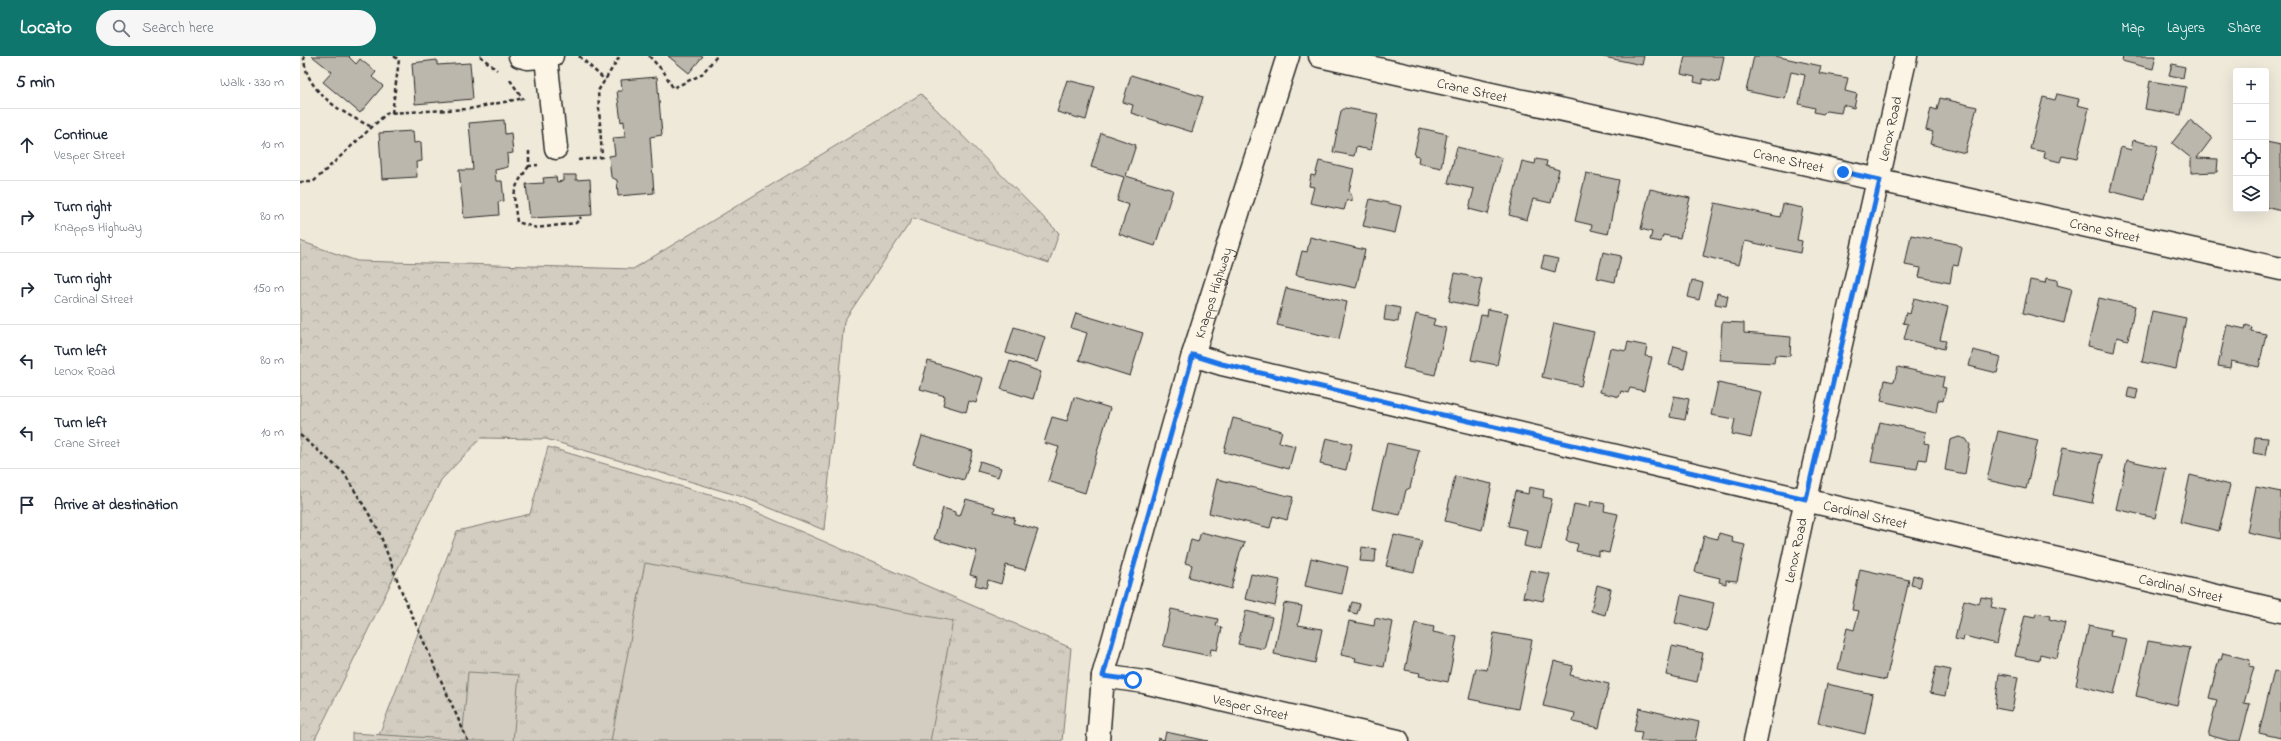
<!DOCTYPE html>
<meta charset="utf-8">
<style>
body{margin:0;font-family:"Indie Flower",sans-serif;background:#f6f6f7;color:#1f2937}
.controls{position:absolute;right:12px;top:12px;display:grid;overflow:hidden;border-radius:4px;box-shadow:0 4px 16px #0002}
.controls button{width:36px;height:36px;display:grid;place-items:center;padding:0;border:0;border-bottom:1px solid #e0e1e3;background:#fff;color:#1f2937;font:20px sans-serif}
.stop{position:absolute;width:12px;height:12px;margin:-9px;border:3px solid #1a73e8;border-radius:50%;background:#fff}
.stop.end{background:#1a73e8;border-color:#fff;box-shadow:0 1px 4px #0008}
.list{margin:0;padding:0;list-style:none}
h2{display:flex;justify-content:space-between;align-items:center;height:52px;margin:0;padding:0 16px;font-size:17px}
h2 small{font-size:13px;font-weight:400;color:#747a83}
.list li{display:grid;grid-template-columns:26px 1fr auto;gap:12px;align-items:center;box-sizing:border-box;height:72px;padding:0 16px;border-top:1px solid #e0e1e3}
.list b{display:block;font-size:15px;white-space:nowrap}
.list p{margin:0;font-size:13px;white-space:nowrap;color:#747a83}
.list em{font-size:13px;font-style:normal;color:#747a83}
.icon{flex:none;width:22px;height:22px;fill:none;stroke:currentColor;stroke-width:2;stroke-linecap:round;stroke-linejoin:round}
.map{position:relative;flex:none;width:1981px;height:685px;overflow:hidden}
header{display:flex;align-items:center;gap:24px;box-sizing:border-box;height:56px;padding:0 20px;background:#0f766e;color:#fff}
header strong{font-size:19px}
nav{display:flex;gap:22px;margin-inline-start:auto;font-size:14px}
.search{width:280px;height:36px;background:#f6f6f7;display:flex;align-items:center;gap:10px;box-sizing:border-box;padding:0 14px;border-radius:22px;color:#747a83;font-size:15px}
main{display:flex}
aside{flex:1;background:#fff}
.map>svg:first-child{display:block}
.grass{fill:url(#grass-tufts);stroke:#7e7c76}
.forest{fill:url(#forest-crowns);stroke:#7e7c76}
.park{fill:#d2cdc0;stroke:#7e7c76}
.building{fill:#bcb7ac;stroke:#2b2b2b}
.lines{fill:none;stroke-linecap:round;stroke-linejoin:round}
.minor-casing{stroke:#2b2b2b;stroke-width:25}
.tertiary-casing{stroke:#2b2b2b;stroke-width:25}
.path{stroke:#2b2b2b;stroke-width:2.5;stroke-dasharray:4 3;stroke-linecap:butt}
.minor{stroke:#fcf5e5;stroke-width:22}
.tertiary{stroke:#fcf5e5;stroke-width:22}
.route{stroke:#1a73e8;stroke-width:5}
.labels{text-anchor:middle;stroke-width:4;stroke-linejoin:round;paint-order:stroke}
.street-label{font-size:14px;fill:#2b2b2b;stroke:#fcf5e5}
</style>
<header>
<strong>Locato</strong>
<div class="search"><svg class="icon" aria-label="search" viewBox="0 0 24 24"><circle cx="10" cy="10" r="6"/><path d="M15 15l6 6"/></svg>Search here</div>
<nav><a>Map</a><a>Layers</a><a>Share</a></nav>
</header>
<main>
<aside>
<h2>5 min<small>Walk · 330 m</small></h2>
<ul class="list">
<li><svg class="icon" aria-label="ahead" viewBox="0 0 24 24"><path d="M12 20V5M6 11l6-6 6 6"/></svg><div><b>Continue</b><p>Vesper Street</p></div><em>10 m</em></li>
<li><svg class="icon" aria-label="right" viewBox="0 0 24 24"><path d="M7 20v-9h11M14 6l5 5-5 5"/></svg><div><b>Turn right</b><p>Knapps Highway</p></div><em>80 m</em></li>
<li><svg class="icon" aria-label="right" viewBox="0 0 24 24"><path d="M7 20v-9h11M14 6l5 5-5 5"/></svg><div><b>Turn right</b><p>Cardinal Street</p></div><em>150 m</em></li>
<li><svg class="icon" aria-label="left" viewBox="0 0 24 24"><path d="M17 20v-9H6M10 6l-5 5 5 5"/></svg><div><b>Turn left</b><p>Lenox Road</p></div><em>80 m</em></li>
<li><svg class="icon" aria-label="left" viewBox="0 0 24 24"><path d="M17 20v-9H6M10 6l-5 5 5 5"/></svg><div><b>Turn left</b><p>Crane Street</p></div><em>10 m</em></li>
<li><svg class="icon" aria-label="arrive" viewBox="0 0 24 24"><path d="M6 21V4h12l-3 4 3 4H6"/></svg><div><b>Arrive at destination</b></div></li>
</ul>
</aside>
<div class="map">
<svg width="1981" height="685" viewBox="0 0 1981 685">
<defs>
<pattern id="grass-tufts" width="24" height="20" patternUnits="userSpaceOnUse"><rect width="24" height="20" fill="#d2cdc0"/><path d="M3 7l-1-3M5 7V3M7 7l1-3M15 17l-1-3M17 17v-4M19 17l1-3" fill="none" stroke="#b4b0a5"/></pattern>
<pattern id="forest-crowns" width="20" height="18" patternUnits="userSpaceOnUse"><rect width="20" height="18" fill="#d2cdc0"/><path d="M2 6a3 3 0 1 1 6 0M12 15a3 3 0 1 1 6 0" fill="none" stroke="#b4b0a5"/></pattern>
</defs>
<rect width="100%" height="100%" fill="#efe9da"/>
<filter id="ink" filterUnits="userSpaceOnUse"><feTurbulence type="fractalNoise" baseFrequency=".025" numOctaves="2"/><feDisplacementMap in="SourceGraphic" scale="8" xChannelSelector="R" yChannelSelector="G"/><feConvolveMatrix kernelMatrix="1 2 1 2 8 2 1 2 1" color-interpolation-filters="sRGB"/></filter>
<g filter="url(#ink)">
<!-- grass -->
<path class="grass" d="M248,391L430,445L771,592L762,685H165L79,679L157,475L230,458Z"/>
<!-- forest -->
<path class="forest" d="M621,38L759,177L749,207L613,162L544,265L524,474L443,441L246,383L181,382L141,424L14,685H0V185L57,205L333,213Z"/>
<!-- park -->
<path class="park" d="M345,507L653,565L630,685H311Z
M168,616L219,619L213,685H168L163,674Z
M52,677L165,684V685H52Z"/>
<!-- building -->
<path class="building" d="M12,0H50L49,1L56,8L60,3L76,16L72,21L83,30L60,57L23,26L32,16Z
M368,0H403L389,17Z
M1299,0H1344L1342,9Z
M1385,0H1424L1419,26L1403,23V28L1394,26L1395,21L1381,18Z
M1454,0H1475L1521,10L1519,17L1548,22L1545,35L1557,38L1554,52L1543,49L1541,57L1526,55L1523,58L1514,56L1515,52L1499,48L1505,19L1491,16L1485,43L1446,35Z
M1823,0H1856L1853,13L1822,5Z
M137,4V9L170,7L173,43L115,48L112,7Z
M1872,8L1885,11L1883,22L1869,19Z
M831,19L903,41L892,76L831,57L833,49L823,46Z
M357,21L362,79L350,81L354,137L318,140L317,124L311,121L309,100L315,99L313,82L325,81L324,65L321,66L317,35H322L321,24Z
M767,24L795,31L786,64L757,56Z
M1850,25L1886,31L1881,59L1845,53Z
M1757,38L1779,43L1777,49L1789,52L1777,103L1762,100L1760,106L1744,102L1745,96L1730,93L1743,41L1755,44Z
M1640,42L1677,51L1665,97L1630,88L1633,76L1626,74L1631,52L1637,54Z
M1045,52L1078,58L1071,94L1056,91L1054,100L1033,96L1041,55Z
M204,64L205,78L211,77L213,97L207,98L208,111L195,114L196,125H202L204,145L198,146L199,159L164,162L159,114H173L169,67Z
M1890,64L1912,82L1897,102L1918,103L1917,116L1891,117V102L1872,87Z
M1120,72L1147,78L1141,112L1118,107L1119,100L1114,99Z
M113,75L114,87L121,86L122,105L116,106L117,121L82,123L79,77Z
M801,77L836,89L826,120L873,134L855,190L819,178L829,149L817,145L824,121L791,111Z
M1833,84L1858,90L1845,144L1810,135L1821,91L1831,94Z
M1966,86L1981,89V155L1966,151Z
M1157,91L1202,102L1188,158L1169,153L1174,133L1148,127Z
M1236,103L1247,105L1246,110L1259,114L1251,147L1233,143L1227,164L1209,159L1222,105L1235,108Z
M1019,105L1054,113L1049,135L1052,141V145L1047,144L1044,154L1010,147L1014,131L1009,130L1011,119L1015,120Z
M1286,117L1319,124L1308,178L1291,174L1292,169L1275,165Z
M263,119H276V124L290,123L292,159L230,162L226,128L244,127L243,122L256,121L257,126L263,125Z
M1350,133L1390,142L1380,182L1363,179L1361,186L1350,184L1352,176L1341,173Z
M1070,143L1101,150L1095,177L1063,170Z
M1415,147L1480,161L1483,148L1503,152L1497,184L1502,185L1500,197L1445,185L1439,209L1403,200Z
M1611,179L1657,188L1662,192L1658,210L1653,209L1650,227L1619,221L1621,212L1605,209Z
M1010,181L1065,194L1056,232L996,219L1002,195L1007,196Z
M1303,196L1321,200L1315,226L1297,222Z
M1244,200L1258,203L1255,216L1241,212Z
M1155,217L1182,223L1176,251L1149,245Z
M1746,222L1758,224L1757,229L1772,233L1764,267L1723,257L1730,224L1745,227Z
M1392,224L1403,227L1399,244L1388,241Z
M986,232L1047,246L1039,283L977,269Z
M1417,237L1428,240L1426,250L1415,248Z
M1614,242L1648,251L1640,284L1646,285L1644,293L1604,283L1608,268L1603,267L1606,257L1610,258Z
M1799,242L1835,250L1828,284L1817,281L1814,296L1788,290Z
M1086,249L1100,252L1098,266L1084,264Z
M1188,253L1208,257L1197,309L1171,304L1181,259L1187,260Z
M1852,255L1886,262L1876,313L1842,306Z
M776,257L843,277L830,320L779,304L787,277L771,272Z
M1116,258L1135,263L1133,269L1146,272L1135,319L1103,312Z
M1422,266L1444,267V277L1491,281L1490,300L1475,299L1474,307L1420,304Z
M1254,267L1294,276L1281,330L1242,321Z
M1927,269L1945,273L1946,269L1952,271L1951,275L1966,278L1959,311L1931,305L1930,312L1918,310Z
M714,271L745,281L737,306L706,297Z
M1328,286L1347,290L1345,300L1352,301L1344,335L1330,332L1328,337L1321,335L1319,341L1300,336L1310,292L1326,295Z
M1374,290L1388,294L1384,313L1369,309Z
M1673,294L1701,301L1697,317L1669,310Z
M628,305L683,322L676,347L669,345L666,356L643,349L645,340L620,333Z
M710,305L741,316L733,343L701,333Z
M1598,311L1644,321L1642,331L1646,332L1643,345L1638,344L1636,357L1581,345L1585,324L1594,326Z
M1418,327L1461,336L1451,382L1432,378L1435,363L1411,359Z
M1829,331L1838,333L1836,343L1827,341Z
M1374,340L1389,343L1385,364L1370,361Z
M774,341L810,352L785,437L748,425L759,391L744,387L752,361L767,365Z
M933,362L982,375L979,386L995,390L989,413L924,396Z
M1580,366L1626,376L1624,387L1629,388L1626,404L1619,403L1617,413L1571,406Z
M1698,375L1738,384L1726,433L1687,424Z
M622,380L673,395L664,424L613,408Z
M1659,381L1666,383L1670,389L1665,418L1645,414L1650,384Z
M1955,381L1968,382L1965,399L1953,397Z
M1026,382L1052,388L1046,414L1020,408Z
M1087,387L1119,394L1110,432L1106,434L1100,459L1072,453Z
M1763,391L1802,399L1792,447L1753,439Z
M1827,404L1866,413L1855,462L1816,453Z
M680,405L701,412L698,421L677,415Z
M1890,419L1930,429L1919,475L1880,466Z
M1155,420L1192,428L1182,474L1145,465Z
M917,423L993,441L987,464L973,460L970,472L909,457Z
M1229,431L1244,434L1243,441L1252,443L1241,494L1224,490L1227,474L1208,470L1215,435L1228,438Z
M1956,431L1981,436V483L1947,476Z
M666,443L695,451L694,456L715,462L713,467L738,474L725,514L706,509L701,528L688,524L686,532L675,529L677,521L670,519L677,495L634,483L643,452L655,456V459L660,460Z
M1291,445L1305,448L1304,455L1318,458L1309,497L1299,495V500L1276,495L1278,488L1266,485L1274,448L1290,451Z
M901,476L945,487L940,496L931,533L889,521L892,509L885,507L891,484L898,486Z
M1419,477L1433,481L1432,486L1445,489L1437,525L1426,524V528L1419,526L1420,522L1395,516L1404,480L1418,483Z
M1094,479L1122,485L1114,516L1086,510Z
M1062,491L1076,493L1075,506L1060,505Z
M1011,502L1048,511L1042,538L1005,530Z
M1560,513L1609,524L1586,624L1538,613L1547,572L1554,574L1559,555L1552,554Z
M1230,514L1250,518L1243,545L1223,541Z
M951,518L980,524L975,550L945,543Z
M1613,519L1622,522L1620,531L1611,529Z
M1297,529L1311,533L1305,559L1291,555Z
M1381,539L1414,547L1407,575L1375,567Z
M1681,541L1693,543L1691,551L1705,554L1697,588L1664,580L1663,585L1655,583L1664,544L1679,548Z
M1052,546L1060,548L1057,558L1049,556Z
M984,547L1002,550L998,569L1022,573L1015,607L974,598Z
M871,553L918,563L916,570L922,572L917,594L911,593L910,600L863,590Z
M946,555L972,561L964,593L938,588Z
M1736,557L1750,560L1749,563L1765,567L1757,602L1740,598L1739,605L1715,600L1725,559L1735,561Z
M1075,562L1093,566L1084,611L1055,605L1056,602L1041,599L1049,565L1074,570Z
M1115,567L1134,571L1133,576L1157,581L1148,626L1119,620L1120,617L1105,614Z
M1789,569L1811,574L1810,580L1827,583L1814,638L1776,629Z
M1194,577L1232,584L1218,653L1169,643L1176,612L1187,614Z
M1848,585L1890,592L1877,649L1836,640Z
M1372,590L1403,597L1397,626L1366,619Z
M1923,597L1950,604L1949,610L1954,611L1944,647L1950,648L1940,685H1930L1908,679L1917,644L1909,642L1919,603L1921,604Z
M1254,605L1273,610L1270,619L1309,628L1299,672L1273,666L1275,657L1243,650Z
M1636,611L1651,614L1645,640L1630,637Z
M1974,615L1981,617V682L1959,677Z
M1699,618L1718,621L1713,650L1711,655L1695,652Z
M1527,628L1573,638L1565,678L1518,667Z
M1339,652L1399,666L1395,685H1340L1342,676L1334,675Z
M866,676L908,685H857L858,682L864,684Z"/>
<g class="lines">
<!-- minor casing -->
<g class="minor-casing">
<g id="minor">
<path d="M220,0L228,2L252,0"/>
<path id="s1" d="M1020,0L1981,213"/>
<path d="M246,2L256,92"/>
<path id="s2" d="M893,299L922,308L1981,555"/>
<path id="s3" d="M803,620L844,626L1098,685"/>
<path id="s4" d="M1455,685L1506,443L1606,0"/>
</g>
</g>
<!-- tertiary casing -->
<g class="tertiary-casing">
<g id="tertiary">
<path id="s5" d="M798,685L803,620L893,299L988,0"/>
</g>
</g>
<!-- path -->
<path class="path" d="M4,0C4,36 44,58 72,71
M180,0L197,14
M279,0L305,24
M349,0L364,16L373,32L401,19L417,0
M210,24L223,43
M92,57L99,4L94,0
M229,95V110L238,109
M278,104L302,101L298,35L320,0
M229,110C211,135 213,136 217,166L237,172L276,167L281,161
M0,126H13L87,57L169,53L224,42
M0,379L44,417L78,473L103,539L168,685"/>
<!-- minor -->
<use href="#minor" class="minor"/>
<!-- tertiary -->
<use href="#tertiary" class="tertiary"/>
</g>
</g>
<g class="lines" filter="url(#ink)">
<!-- route -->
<path class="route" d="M833,624L803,620L893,299L922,308L1506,443L1580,124L1543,116"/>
</g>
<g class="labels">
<!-- street labels -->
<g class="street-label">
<text dy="5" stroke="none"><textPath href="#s1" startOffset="156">Crane Street</textPath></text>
<text dy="5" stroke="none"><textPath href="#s4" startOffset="627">Lenox Road</textPath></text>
<text dy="5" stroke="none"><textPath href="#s1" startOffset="480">Crane Street</textPath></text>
<text dy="5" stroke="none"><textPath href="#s1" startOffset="804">Crane Street</textPath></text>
<text dy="5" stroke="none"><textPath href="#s5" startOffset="464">Knapps Highway</textPath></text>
<text dy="5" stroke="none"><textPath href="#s2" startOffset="691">Cardinal Street</textPath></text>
<text dy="5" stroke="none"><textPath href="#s4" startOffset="195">Lenox Road</textPath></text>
<text dy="5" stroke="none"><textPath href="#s2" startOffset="1015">Cardinal Street</textPath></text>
<text dy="5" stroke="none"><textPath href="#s3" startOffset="151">Vesper Street</textPath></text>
</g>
</g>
</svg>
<div class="controls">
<button>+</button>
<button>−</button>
<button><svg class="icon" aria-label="locate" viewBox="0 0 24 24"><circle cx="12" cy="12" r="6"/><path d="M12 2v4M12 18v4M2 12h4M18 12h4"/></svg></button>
<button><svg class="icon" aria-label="layers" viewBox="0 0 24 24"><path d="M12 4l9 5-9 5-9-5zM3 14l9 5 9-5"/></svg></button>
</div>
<div class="stop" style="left:833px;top:624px"></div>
<div class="stop end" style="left:1543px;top:116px"></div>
</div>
</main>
